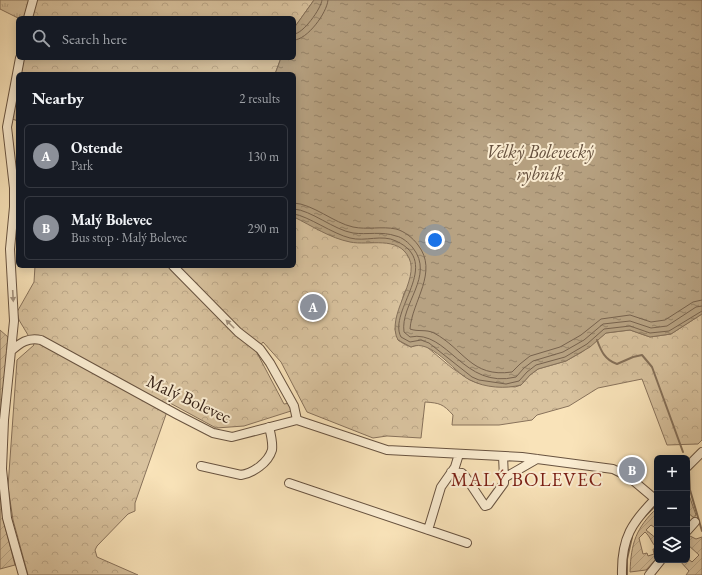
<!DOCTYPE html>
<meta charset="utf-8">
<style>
body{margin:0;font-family:"EB Garamond",serif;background:#242831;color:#f1f3f6}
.controls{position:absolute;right:12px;bottom:12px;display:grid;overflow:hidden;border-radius:6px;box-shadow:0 2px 10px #0003}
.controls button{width:36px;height:36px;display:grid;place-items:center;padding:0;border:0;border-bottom:1px solid #363941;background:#171b24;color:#f1f3f6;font:20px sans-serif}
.you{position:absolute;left:435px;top:240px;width:14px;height:14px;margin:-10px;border:3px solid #fff;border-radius:50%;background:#1a73e8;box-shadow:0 0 0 6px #1a73e833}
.badge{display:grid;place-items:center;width:26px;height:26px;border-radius:50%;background:#8c9099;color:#fff;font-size:13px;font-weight:700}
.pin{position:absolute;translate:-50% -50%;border:2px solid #fff;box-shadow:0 1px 4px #0006}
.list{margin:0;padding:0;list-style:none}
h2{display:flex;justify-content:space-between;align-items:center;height:52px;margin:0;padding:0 16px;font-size:17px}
h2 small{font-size:13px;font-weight:400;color:#9ea1a6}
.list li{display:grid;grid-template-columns:26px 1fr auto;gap:12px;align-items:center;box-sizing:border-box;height:64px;margin:0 8px 8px;padding:0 8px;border:1px solid #363941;border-radius:6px}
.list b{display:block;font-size:15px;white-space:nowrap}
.list p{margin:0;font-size:13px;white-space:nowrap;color:#9ea1a6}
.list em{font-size:13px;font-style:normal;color:#9ea1a6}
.icon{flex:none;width:22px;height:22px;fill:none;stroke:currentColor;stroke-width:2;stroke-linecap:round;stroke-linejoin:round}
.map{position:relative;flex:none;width:702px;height:575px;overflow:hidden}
.search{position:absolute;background:#171b24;box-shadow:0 2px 10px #0003;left:16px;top:16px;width:280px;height:44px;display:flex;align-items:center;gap:10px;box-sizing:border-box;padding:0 14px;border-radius:6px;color:#9ea1a6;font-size:15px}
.panel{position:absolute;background:#171b24;box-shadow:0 2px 10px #0003;left:16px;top:72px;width:280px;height:196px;border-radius:6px}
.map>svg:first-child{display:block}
.grass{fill:url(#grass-tufts);stroke:#88725b}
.forest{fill:url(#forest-crowns);stroke:#88725b}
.garden{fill:url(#garden-furrows);stroke:#88725b}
.water{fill:url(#water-ripples);stroke:#846f58}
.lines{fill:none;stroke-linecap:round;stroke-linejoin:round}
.shore{stroke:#77624d;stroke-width:1}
.stream{stroke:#846f58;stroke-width:2}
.minor-casing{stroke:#685340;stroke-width:10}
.minor{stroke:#fbedd2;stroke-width:8}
.oneway{fill:#a3927e}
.labels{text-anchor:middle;stroke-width:4;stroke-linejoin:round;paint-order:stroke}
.street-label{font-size:18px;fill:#372318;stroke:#fbedd2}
.water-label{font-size:19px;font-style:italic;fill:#644f3d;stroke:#fbedd2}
.neighbourhood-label{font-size:19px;letter-spacing:1px;fill:#7a1f14;stroke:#fbedd2}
</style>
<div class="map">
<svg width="702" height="575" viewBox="0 0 702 575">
<defs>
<pattern id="grass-tufts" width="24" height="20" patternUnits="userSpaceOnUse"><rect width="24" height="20" fill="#d8c29e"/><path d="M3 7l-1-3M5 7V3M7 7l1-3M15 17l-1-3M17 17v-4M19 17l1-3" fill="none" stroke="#baa687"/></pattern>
<pattern id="forest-crowns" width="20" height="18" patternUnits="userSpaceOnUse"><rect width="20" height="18" fill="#d8c29e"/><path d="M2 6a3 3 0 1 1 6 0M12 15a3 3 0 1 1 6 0" fill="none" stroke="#baa687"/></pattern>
<pattern id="garden-furrows" width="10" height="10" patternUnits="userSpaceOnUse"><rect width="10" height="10" fill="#d8c29e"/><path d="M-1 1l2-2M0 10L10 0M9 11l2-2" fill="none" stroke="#baa687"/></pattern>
<pattern id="water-ripples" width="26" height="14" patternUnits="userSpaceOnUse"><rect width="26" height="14" fill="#b7a282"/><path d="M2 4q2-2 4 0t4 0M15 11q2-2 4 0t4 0" fill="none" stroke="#968469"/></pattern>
</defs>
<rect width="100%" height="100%" fill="#f9e3b9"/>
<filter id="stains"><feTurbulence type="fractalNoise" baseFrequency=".005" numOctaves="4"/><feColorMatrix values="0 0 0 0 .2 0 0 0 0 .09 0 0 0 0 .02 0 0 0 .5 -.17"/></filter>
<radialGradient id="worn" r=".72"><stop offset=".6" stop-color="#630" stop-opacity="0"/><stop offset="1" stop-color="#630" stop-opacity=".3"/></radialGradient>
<!-- grass -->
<path class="grass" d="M0,0H31L26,18H18L0,9Z"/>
<!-- forest -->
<path class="forest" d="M32,0H314L294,28V18H28Z
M20,58H281L275,74H18V121L12,119Z
M294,187L429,255L404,293L395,329L398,340L404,344L411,347L421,344L427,347L452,368L470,380L478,383L515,387L521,385L530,375L538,369L566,361L582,352L606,333L630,330L650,337L671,334L702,314V440L698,444L667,445L642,379L598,388L569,406L537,415L532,420L499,425H452L453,415C443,404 440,403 425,402L421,438L387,436L373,438L307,412L281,362L263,342L256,351L284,404L290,403L292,408L291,411L244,426L216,428L170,403L135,503V511L128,514L97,546L95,550L97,557L138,575H28L13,520L8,487L17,360L34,345L19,320L17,312L34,282L35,266H294Z"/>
<!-- garden -->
<path class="garden" d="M0,330L8,337L0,433Z
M0,488L3,519L15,565L0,569Z
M687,495H689L696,515L694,518L687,512Z
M657,508V525L654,527L651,525L646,530L657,539V548C651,543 651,537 645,532L639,538L643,554L647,553L648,556L654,554L653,549H655L657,550V558L646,570L630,572C631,543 636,528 657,508Z
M690,536L696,539L702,537V575H686L689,571L679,560H687V558L692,562L699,555L687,544V538Z"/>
<!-- water -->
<path class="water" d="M314,0H702V314L671,334L650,337L630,330L606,333L590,347L566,361L538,369L530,375L521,385C506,389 485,388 470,380C452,371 431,338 411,347L398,340C385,316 420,280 409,258C398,235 369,246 350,242C330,238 312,226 294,217V74H275L281,58H294V28Z"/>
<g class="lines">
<!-- shore -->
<path class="shore" d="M294,34C303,34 321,9 322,0
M294,40C307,40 327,13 328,0
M294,203C313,204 334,223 353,227C367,230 382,226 396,229C404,231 413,238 418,245C439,272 412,301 410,329C418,332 426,329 434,333C464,349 471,378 512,372L520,364L530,356L560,347L581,335L601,319L630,315L651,322L665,320L693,302L702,300
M294,209C311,210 334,230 353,233C367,235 382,231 396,236C402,237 409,243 413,248C435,276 400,304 404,332L410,337C448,329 463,390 516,377L524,368L533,361L563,352L584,340L603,324L630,321L651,328L667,326L696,307L702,306
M294,214C308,216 333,234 350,238C365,242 382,234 396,241C444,263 387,311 401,337L410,342L421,340L429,343L472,377L479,380L506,384L519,381L527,372L536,365L565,357L587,344L604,329L630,326L650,333L669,331L702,311"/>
<!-- stream -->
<path class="stream" d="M597,340C601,351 605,360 617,364L633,357L642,355L652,367L683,452
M689,471L690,490L702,531
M643,518L657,504
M627,575V559L632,537"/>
<!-- minor casing -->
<g class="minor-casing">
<path id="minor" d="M28,18L33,0
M20,58L7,127L14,188V207L10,249L14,321L4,420L2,469L7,518L23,575
M173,266L238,332L260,349L270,363L294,406L297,420
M11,351C20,343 28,337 41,340L178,415L213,433L232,437L297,420L387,450L522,457L613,469L629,477L655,499
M503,456L504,478
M201,466L241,475C253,473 268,463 272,450C273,442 271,435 269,427
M687,467L702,452
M451,472L462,473L465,476L485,506L488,505L504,483V478L537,459
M289,483L467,543
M428,530L441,487L455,467L459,454
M687,531L695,522
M622,575C621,538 632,522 657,497
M649,575L661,560"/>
</g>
<!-- minor -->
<use href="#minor" class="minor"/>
</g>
<!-- one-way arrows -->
<defs><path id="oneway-solid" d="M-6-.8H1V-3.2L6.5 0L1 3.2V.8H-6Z"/></defs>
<g class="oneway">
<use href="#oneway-solid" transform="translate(13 296) rotate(87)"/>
<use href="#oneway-solid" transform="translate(230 324) rotate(-135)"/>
</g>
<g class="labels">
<!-- street labels -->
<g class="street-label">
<text transform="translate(189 399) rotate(25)" y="6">Malý Bolevec</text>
</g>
<!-- water labels -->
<g class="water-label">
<text x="540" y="158">Velký Bolevecký<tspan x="540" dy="22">rybník</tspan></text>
</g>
<!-- neighbourhood labels -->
<g class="neighbourhood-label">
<text x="527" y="486">MALÝ BOLEVEC</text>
</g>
</g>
<rect width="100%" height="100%" filter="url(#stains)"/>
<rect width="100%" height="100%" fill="url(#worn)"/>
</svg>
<div class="controls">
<button>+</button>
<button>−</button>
<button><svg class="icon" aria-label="layers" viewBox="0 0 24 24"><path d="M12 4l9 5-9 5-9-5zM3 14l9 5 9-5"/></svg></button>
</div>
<div class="you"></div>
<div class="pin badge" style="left:313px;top:307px">A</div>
<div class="pin badge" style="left:632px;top:470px">B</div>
<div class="search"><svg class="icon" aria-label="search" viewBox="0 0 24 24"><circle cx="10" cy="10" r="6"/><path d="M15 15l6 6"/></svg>Search here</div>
<section class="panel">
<h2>Nearby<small>2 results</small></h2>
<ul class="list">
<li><span class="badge">A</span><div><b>Ostende</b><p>Park</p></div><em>130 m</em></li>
<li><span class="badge">B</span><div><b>Malý Bolevec</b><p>Bus stop · Malý Bolevec</p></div><em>290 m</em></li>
</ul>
</section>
</div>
